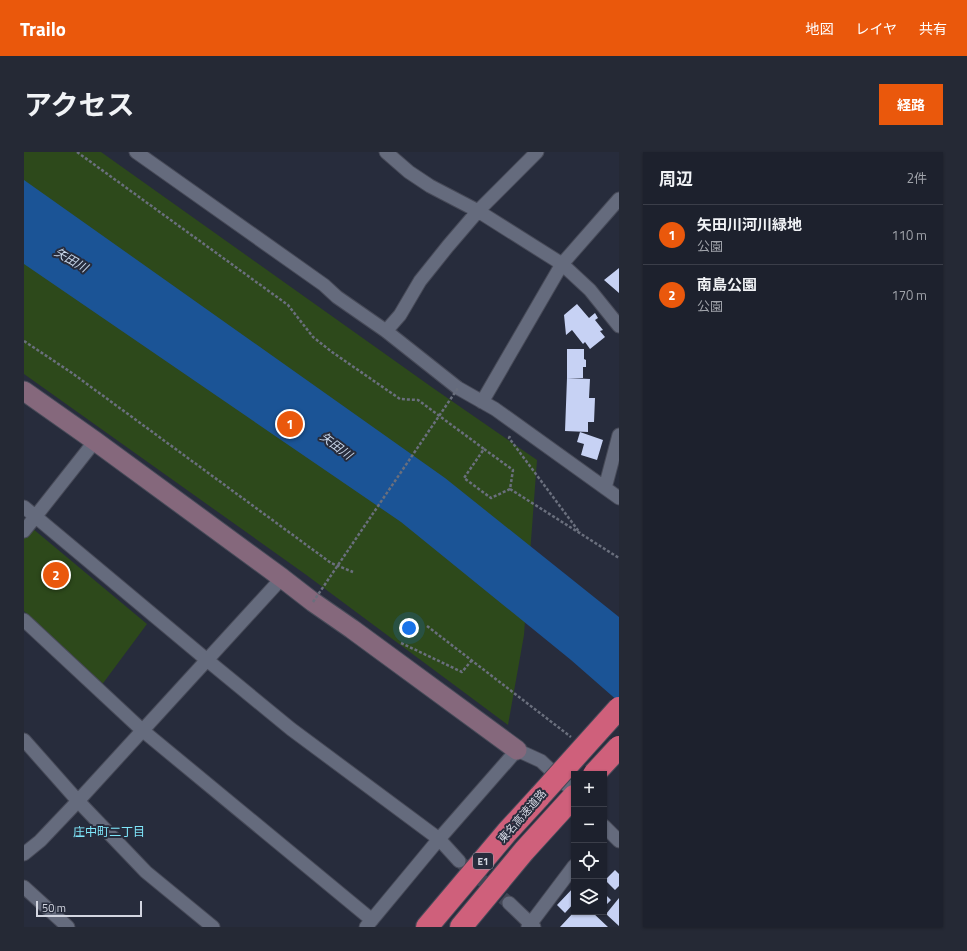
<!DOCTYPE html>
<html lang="ja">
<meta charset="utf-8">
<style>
body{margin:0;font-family:"Titillium Web","Noto Sans JP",sans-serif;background:#252935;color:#f1f3f6}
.controls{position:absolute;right:12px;bottom:12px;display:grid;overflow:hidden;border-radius:0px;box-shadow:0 1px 3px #0004}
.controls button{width:36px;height:36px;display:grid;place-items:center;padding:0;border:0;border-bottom:1px solid #3b3e49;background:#1d212d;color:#f1f3f6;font:20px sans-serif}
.scale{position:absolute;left:12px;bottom:10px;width:106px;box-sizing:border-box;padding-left:4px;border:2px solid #d3d6e1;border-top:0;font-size:11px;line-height:14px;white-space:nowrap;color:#d3d6e1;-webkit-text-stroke:3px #272c3c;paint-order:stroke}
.you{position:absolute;left:385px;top:476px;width:14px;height:14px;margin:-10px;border:3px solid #fff;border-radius:50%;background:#1a73e8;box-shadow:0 0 0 6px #1a73e833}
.badge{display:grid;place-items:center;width:26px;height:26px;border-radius:50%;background:#ea580c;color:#fff;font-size:13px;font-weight:700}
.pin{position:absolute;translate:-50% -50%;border:2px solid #fff;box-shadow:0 1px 4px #0006}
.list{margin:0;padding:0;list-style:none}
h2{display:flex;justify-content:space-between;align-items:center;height:52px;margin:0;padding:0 16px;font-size:17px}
h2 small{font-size:13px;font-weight:400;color:#a0a3aa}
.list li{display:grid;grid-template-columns:26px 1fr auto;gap:12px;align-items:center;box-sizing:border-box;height:60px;padding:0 16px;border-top:1px solid #3b3e49}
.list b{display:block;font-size:15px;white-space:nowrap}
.list p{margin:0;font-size:13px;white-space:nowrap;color:#a0a3aa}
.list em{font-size:13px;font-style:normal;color:#a0a3aa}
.icon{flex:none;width:22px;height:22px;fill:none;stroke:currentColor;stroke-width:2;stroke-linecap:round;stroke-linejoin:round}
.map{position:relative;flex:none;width:595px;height:775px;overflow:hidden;border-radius:0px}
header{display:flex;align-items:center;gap:24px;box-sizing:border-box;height:56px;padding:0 20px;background:#ea580c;color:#fff}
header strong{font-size:19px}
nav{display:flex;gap:22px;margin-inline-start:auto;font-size:14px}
.intro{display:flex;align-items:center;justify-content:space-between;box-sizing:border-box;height:96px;padding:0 24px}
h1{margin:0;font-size:28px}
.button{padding:10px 18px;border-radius:0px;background:#ea580c;color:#fff;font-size:14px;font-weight:700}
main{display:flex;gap:24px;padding:0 24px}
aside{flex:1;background:#1d212d;border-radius:0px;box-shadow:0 1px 3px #0004}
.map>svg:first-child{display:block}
.green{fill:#2d491b}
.water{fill:#1b5496}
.building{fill:#c7d2f4}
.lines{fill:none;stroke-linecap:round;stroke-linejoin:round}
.street-tunnel{stroke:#414655;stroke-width:13;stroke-dasharray:13 6;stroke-linecap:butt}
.street-casing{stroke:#474a58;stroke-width:15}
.secondary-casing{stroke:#474a58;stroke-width:21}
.highway-casing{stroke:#474a58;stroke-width:24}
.path{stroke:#6a6f7d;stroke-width:2.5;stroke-dasharray:3 2;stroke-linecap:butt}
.street{stroke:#656b7d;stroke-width:13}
.secondary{stroke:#85687c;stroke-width:19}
.highway{stroke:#cf607b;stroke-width:22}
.highway-bridge-casing{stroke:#474a58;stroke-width:24;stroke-linecap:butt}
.path-bridge{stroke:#6a6f7d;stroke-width:2.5;stroke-dasharray:3 2;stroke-linecap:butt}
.highway-bridge{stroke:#cf607b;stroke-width:22}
.labels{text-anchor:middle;stroke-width:4;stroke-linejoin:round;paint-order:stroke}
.shield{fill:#272c3c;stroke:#9fa3b0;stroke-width:1}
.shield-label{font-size:10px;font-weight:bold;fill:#d3d6e1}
.street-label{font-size:11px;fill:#d3d6e1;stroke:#272c3c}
.water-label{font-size:12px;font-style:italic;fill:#cad8eb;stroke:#272c3c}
.neighbourhood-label{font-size:12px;fill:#7fe6fa;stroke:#272c3c}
</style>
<header>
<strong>Trailo</strong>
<nav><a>地図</a><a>レイヤ</a><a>共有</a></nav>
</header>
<div class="intro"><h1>アクセス</h1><a class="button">経路</a></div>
<main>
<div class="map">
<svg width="595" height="775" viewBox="0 0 595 775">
<rect width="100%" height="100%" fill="#272c3c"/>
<!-- green -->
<path class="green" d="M0,0H77L409,236L513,308L500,483L484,573L281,422L0,222Z
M8,376L123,472L77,534L0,459V386Z"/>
<!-- water -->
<path class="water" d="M0,28L421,326L595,465V550L547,508L377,370L0,112Z"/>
<!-- building -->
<path class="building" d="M595,116V141L580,128Z
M553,152L565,166L571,161L574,166L571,168L579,178L576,179L581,185L566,197L561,190L559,192L548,178L542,183L540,163Z
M543,197H560V207L562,208V215H559V226H543Z
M543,226L566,227L565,246H571L570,270H564V280L541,279Z
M556,280L579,288L573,308L557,303L560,292L553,290Z
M591,718L595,722V734L591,738L581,728Z
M550,735V751L541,761L533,753Z
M580,741L587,748L580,755Z
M595,746V774L582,762Z
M550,760H568L584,775H536Z"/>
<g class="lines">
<!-- street-tunnel -->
<path class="street-tunnel" d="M435,709L485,751"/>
<!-- street casing -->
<g class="street-casing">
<path id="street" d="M112,0L300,133L313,145L362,179L434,236L471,257L595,346
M362,0L385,20L406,34L454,59L538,112L566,138L595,174
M362,179L376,163L396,129L424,94L454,59L513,0
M458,250L538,112L595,47
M581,336L595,283
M0,355L183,508L267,577L415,687L435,709
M0,379L71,289
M0,468L118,578L348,768
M0,588L54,649L122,720L189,775
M580,674L595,689
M0,702L16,689L54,649L258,426
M0,735L44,775
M485,751L510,775
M342,775L415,687L493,598L517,609L550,640
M504,775L550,714"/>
</g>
<!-- secondary casing -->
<g class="secondary-casing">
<path id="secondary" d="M0,239L71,289L258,426L289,450L328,477L493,598"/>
</g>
<!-- highway casing -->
<g class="highway-casing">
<path id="highway" d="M403,775L483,680L516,644
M437,775L500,699L550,644"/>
</g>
<!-- path -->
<path class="path" d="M53,0L264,153L289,185L308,200L376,247L394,248L460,297
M0,189L48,221L307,411L329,420
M486,284L485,286L556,381
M460,297L489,318L486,337L467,346L440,326Z
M486,337L595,406
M403,474L547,585
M377,491L438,520L448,508"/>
<!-- street -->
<use href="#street" class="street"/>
<!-- secondary -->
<use href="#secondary" class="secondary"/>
<!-- highway -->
<use href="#highway" class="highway"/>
<!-- highway-bridge casing -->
<g class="highway-bridge-casing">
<path id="highway-bridge" d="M570,622L595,595
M516,644L595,556"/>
</g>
<!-- path-bridge -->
<path class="path-bridge" d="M289,450L434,236"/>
<!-- highway-bridge -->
<use href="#highway-bridge" class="highway-bridge"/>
</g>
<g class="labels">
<!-- shield labels -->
<rect class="shield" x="449" y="701" width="20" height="16" rx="3"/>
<g class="shield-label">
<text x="459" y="713">E1</text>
</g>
<!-- street labels -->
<g class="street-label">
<text transform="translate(498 664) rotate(-49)" y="4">東名高速道路</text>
</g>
<!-- water labels -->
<g class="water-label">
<text transform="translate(47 108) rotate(30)" y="4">矢田川</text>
<text transform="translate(312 294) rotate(37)" y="4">矢田川</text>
</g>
<!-- neighbourhood labels -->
<g class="neighbourhood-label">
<text x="85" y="684">庄中町二丁目</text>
</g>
</g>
</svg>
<div class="controls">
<button>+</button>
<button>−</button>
<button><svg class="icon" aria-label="locate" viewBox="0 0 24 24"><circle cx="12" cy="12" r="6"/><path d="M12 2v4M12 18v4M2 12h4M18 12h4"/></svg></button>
<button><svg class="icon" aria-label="layers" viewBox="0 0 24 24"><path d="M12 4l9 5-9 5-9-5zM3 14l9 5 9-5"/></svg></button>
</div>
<div class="scale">50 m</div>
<div class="you"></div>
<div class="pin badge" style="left:266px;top:272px">1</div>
<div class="pin badge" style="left:32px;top:423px">2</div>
</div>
<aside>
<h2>周辺<small>2件</small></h2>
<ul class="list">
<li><span class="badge">1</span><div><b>矢田川河川緑地</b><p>公園</p></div><em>110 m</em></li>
<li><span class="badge">2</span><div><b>南島公園</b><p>公園</p></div><em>170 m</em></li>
</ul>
</aside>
</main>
